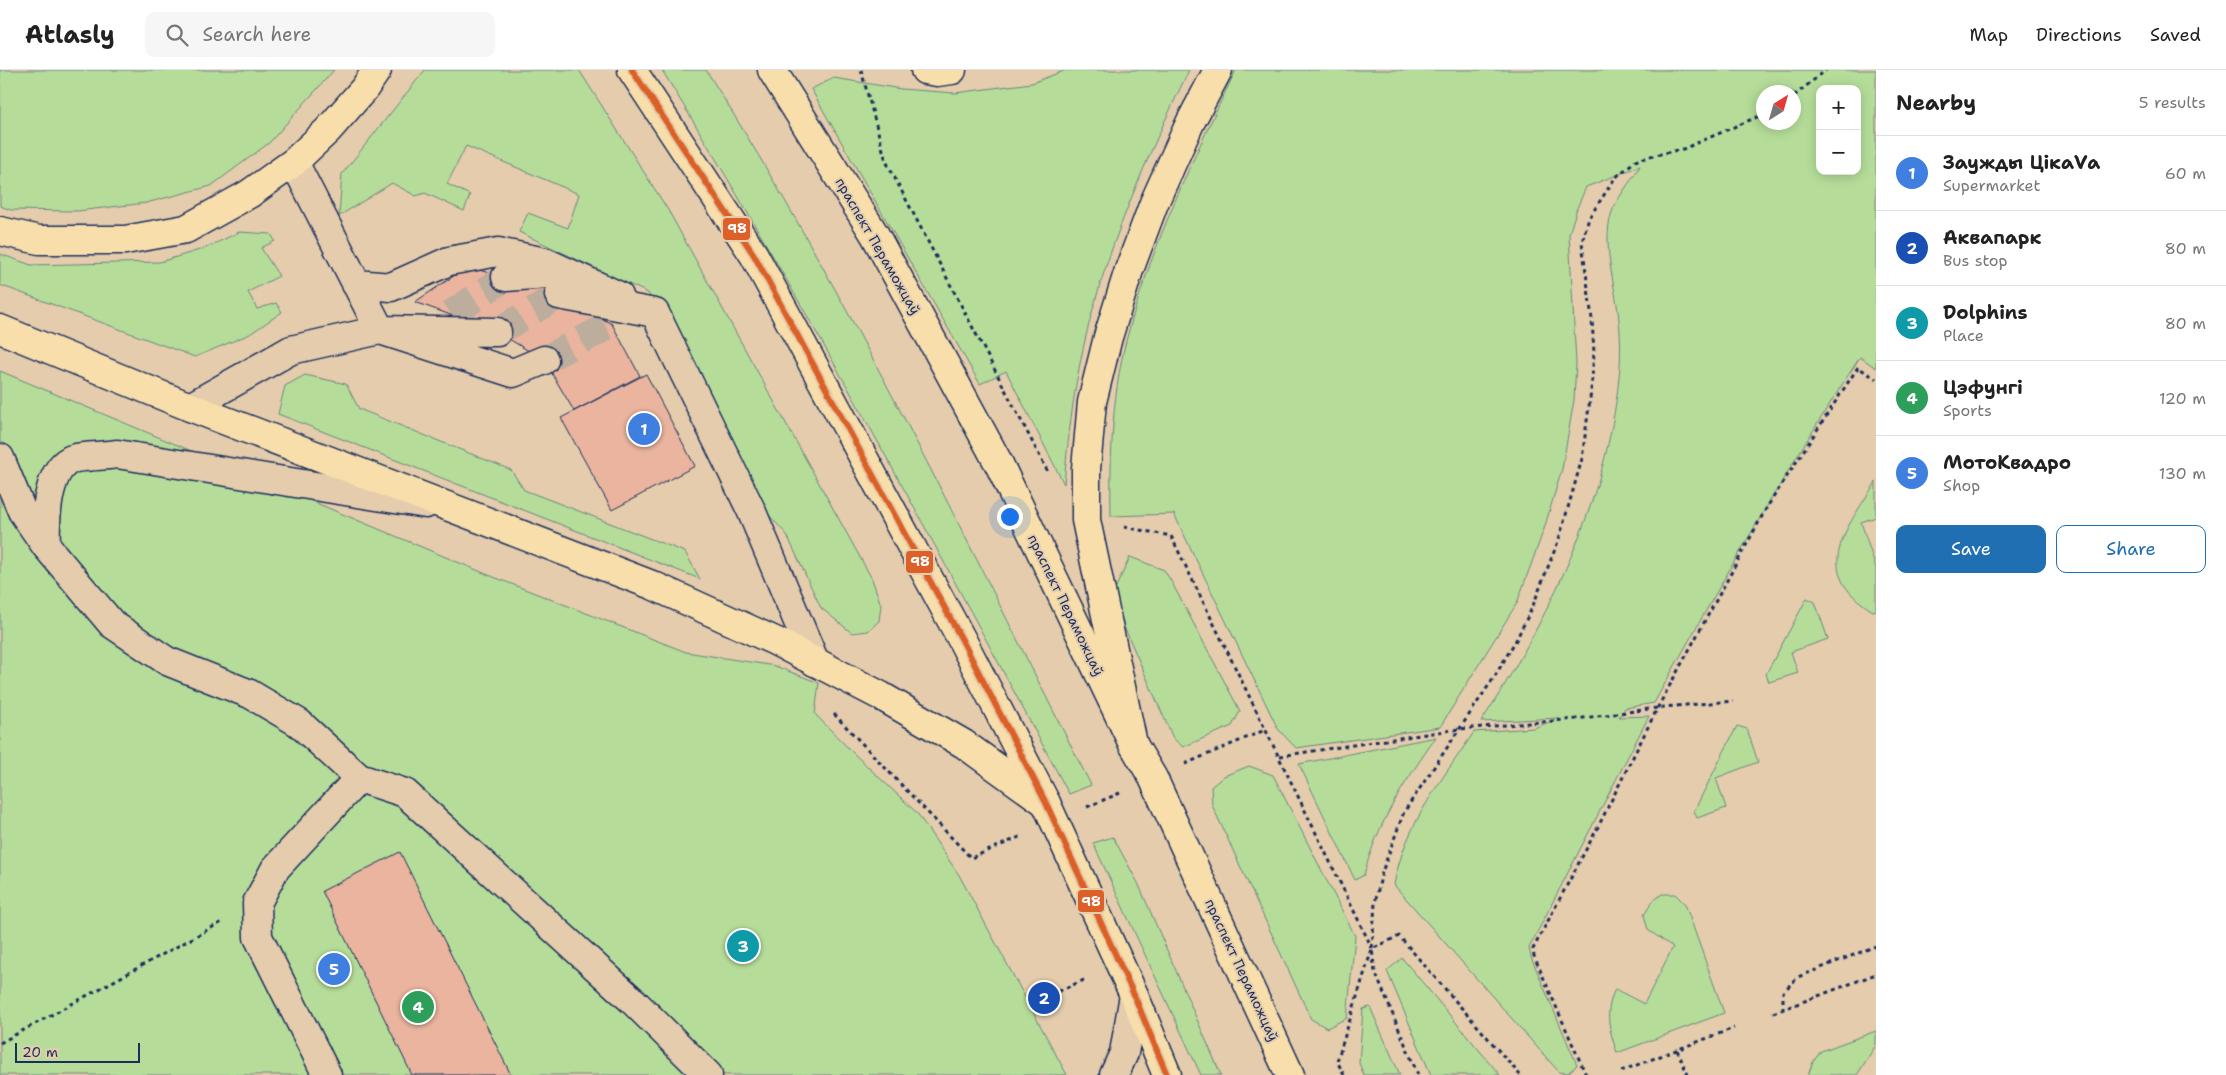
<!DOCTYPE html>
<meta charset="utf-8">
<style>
body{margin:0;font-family:"Shantell Sans",sans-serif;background:#f6f6f6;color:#222}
.controls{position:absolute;right:15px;top:15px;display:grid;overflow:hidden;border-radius:10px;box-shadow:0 2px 12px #0003}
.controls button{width:45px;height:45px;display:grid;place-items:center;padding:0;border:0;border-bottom:1px solid #e0e0e0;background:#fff;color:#222;font:25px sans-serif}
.compass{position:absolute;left:1756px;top:15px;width:45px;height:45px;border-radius:50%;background:#fff;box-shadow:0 2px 12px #0003;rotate:37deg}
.scale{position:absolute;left:15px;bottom:12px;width:125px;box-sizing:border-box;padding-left:5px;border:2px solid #1b2f5e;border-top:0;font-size:14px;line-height:18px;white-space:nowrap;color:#1b2f5e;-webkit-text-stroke:4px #e4ccac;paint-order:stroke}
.you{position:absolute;left:1009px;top:446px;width:18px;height:18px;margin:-12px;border:4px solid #fff;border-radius:50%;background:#1a73e8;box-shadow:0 0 0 8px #1a73e833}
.badge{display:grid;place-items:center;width:32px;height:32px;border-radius:50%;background:#1f6fb2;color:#fff;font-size:16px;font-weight:700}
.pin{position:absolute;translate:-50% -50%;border:2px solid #fff;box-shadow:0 1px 5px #0006}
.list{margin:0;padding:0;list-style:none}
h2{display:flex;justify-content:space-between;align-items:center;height:65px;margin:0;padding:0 20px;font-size:21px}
h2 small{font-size:16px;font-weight:400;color:#767676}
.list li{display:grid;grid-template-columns:32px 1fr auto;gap:15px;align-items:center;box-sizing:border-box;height:75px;padding:0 20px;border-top:1px solid #e0e0e0}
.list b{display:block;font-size:19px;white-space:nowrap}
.list p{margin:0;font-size:16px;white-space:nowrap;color:#767676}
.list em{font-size:16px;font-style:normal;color:#767676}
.actions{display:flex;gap:10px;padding:15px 20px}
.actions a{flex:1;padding:11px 0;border:1px solid #1f6fb2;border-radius:10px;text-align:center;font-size:18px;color:#1f6fb2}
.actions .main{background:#1f6fb2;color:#fff}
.icon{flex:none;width:28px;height:28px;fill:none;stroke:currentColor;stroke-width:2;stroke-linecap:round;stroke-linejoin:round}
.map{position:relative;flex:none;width:1876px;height:1005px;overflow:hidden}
header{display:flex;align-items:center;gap:30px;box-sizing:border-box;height:70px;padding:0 25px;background:#fff;border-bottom:1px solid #e0e0e0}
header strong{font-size:24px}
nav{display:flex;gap:28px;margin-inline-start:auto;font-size:18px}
.search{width:350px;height:45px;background:#f6f6f6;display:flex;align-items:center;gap:12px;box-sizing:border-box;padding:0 18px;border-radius:10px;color:#767676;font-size:19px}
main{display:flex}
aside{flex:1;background:#fff}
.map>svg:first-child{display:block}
.green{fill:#b5dd99;stroke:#68867c;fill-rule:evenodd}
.building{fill:#eab49e;stroke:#1b2f5e}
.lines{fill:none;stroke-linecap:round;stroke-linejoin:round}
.minor-tunnel{stroke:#bcad9c;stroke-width:28;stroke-dasharray:28 14;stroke-linecap:butt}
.minor-casing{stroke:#1b2f5e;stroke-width:31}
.major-casing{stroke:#1b2f5e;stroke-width:31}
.highway-casing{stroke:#1b2f5e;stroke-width:31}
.path{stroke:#1b2f5e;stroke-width:3;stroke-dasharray:4 4;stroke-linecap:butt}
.minor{stroke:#e4ccac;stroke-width:28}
.major{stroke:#f8deab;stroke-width:28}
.highway{stroke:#f8deab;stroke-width:28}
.bus-1-casing{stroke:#e4ccac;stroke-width:10}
.bus-1{stroke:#dc6028;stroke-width:6}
.labels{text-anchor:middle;stroke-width:4;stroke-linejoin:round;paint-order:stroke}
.street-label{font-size:14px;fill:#1b2f5e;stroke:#e4ccac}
.line-badge{stroke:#e4ccac;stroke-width:2}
.badge-label{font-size:14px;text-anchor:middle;font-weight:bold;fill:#fff}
</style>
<header>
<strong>Atlasly</strong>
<div class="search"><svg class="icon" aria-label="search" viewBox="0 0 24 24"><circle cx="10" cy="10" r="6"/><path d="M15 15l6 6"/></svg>Search here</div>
<nav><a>Map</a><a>Directions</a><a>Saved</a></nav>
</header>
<main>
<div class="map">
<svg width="1876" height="1005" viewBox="0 0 1876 1005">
<rect width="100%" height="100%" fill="#e4ccac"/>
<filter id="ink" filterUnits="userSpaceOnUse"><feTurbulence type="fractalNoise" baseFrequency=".02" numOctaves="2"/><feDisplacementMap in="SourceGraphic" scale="10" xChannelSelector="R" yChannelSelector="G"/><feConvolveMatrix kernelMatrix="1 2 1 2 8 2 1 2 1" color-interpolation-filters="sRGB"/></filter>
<g filter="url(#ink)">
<!-- green -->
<path class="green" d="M0,0H334L269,73L211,116L146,133L77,141L11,140L0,136Z
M425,0H579L668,140L872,509L881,535L879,551L868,561L852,563L821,538L787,465L769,445L648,223L519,162L528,143L568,158L579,124L466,76L447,114L470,125L464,141L425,123L416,126L392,113L339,146L342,104Z
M662,0H706C850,227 968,475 1091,715L1069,724C938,480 807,236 662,0Z
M1066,0H1189C1146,89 1104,183 1083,279C1073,324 1068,369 1064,414L1006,301L980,314L811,19L834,8L901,19L955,23L1032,13Z
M1236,0H1876V298L1860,287C1786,400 1719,516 1654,633L1625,638L1619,647L1649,646L1529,878L1531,887L1577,995L1568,1003L1559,1002L1394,815C1404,756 1442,710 1474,662L1534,658L1559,648L1481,652C1547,552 1608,428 1619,307C1621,289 1621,268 1619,250C1616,218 1602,176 1611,145C1615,130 1632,110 1640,96L1586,117L1577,138L1569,164L1576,293L1574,330L1562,399L1544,459L1517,533L1440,657L1296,678L1278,659L1174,444L1111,446C1110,385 1112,318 1129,260C1154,170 1195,84 1236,0ZM1820,19H1857V101H1820ZM1764,22H1794V52H1764Z
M239,162L271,164L275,171L261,178L279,206L248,222L257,239L276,233L282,242L250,264L195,287L0,215V184L31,195L160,192L206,178Z
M0,301L491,506L686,582L775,596L819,613L815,644L851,681L917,743L959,805L1067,1005H0Z
M305,305L346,314L359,339L511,400L524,420L685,482L700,509L278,344L285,316Z
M1876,412V447L1861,452L1876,498V540L1873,541C1809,502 1846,459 1876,412Z
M1130,487L1164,500L1171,511L1240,641L1232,656L1183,677L1173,668L1118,543L1115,519Z
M1807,528L1815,532L1828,569L1791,582L1798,603L1769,612L1766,604Z
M1737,656L1747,659L1758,692L1716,708L1726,738L1697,748L1694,741Z
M1436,667C1406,711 1377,752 1364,805L1355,810L1299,694Z
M1249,696L1273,705L1355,866L1347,948L1327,958L1311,949L1212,735L1211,717L1224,706Z
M1113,767L1138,813L1221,1005H1201L1093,773Z
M1662,824H1675L1685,834L1724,943L1617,983C1609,958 1604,944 1615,919L1644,934L1673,877L1648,860L1644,845L1652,832Z
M1402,888L1500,1005H1431L1387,901Z
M1370,937L1400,1005H1364L1359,993L1363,939Z
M1876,961V975L1857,1005H1808L1813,992L1821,981Z"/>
<!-- building -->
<path class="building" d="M467,197L506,207L559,225L612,254L640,306L574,341L544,290L497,262L415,232Z
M646,304L695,396L612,440L561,348Z
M400,782L511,1005H412L322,821Z"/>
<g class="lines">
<!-- minor-tunnel -->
<path class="minor-tunnel" d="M451,244L506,207
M497,262L559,225
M544,290L612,254"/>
<!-- minor casing -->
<g class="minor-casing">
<path id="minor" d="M294,92L380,260L513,303L544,290
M506,207L547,204L555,207
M356,214L391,217L449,191L498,182L545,192L619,226
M559,225L655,243L751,440L815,592
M190,337L291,280L380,260L497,262
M0,388L22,441L46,476L112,554L167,591L250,624L299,653L359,708L405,723L633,931L708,1005
M46,476C45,453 46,402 70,390C77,386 107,386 117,384L426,434
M327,1005L258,867L257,833L275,799L359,708
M1114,1005L1124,983L1134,925"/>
</g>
<!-- major casing -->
<g class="major-casing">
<path id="major" d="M632,0L754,185L962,570L1046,733L1134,925L1167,1005
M772,0L875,165L999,394L1133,674L1153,708L1290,1005"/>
</g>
<!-- highway casing -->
<g class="highway-casing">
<path id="highway" d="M925,0L937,2L952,0
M0,161L39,170H125L186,159L249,124L294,92L328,60L364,19L377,0
M0,259L190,337L652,515L775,571L881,626L964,674L1046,733
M1133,674L1086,450V399L1092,332L1108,267L1129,200L1154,133L1190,53L1218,0"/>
</g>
<!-- path -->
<path class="path" d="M861,0L886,91L1049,404
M1794,26L1826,0
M1124,457L1171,466L1372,878
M834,644L971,788L1022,766
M1280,686L1459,659L1576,649L1664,637L1733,631
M1185,694L1265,660
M1087,737L1120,723
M1044,928L1086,909
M1783,940V922L1798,907L1876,876
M1773,943L1876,904
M0,973L222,852
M1677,980L1688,1005
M1621,1001L1734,958
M1344,1005L1337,991L1372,879L1399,866L1520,1005
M1418,1005L1375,902L1372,879L1375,833L1382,802L1404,742L1495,606L1516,570L1532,538L1559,469L1582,389L1591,321L1594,283L1592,249L1582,172L1589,148L1615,108L1635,91L1651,86L1683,79L1764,44
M1586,1005L1534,886L1533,879L1598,757L1658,637L1767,437L1858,297L1876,309"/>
<!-- minor -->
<use href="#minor" class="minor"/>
<!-- major -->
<use href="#major" class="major"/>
<!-- highway -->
<use href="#highway" class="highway"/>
<!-- bus-1 casing -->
<g class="bus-1-casing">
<path id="bus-1" d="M632,0L754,185L962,570L1046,733L1134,925L1167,1005"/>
</g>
<!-- bus-1 -->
<use href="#bus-1" class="bus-1"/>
</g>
</g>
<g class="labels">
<!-- street labels -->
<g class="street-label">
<text transform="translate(878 176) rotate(60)" y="5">праспект Пераможцаў</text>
<text transform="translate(1066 535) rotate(64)" y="5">праспект Пераможцаў</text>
<text transform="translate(1242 900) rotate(65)" y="5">праспект Пераможцаў</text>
</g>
</g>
<g class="line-badge">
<rect x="722" y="147" width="29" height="24" rx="5" fill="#dc6028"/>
<rect x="905" y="480" width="29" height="24" rx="5" fill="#dc6028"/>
<rect x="1077" y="819" width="28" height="24" rx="5" fill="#dc6028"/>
</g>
<g class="badge-label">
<text x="737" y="163">98</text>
<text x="920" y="496">98</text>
<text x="1091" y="836">98</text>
</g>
</svg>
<div class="controls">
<button>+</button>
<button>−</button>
</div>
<svg class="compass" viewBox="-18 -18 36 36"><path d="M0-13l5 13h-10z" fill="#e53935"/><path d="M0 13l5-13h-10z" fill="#767676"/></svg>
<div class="scale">20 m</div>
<div class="you"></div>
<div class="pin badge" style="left:644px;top:359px;background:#3f7fe0">1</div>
<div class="pin badge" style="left:1044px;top:928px;background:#1a4fb4">2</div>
<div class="pin badge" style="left:743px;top:876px;background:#0f9aa8">3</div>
<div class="pin badge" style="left:418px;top:937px;background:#2e9e5b">4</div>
<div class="pin badge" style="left:334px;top:899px;background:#3f7fe0">5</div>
</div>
<aside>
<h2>Nearby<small>5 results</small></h2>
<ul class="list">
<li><span class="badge" style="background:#3f7fe0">1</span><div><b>Заужды ЦікаVа</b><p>Supermarket</p></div><em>60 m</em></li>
<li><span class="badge" style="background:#1a4fb4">2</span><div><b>Аквапарк</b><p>Bus stop</p></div><em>80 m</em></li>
<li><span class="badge" style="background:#0f9aa8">3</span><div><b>Dolphins</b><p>Place</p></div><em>80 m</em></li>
<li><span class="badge" style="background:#2e9e5b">4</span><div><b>Цэфунгі</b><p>Sports</p></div><em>120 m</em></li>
<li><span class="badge" style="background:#3f7fe0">5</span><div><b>МотоКвадро</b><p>Shop</p></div><em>130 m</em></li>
</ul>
<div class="actions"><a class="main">Save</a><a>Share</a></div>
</aside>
</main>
